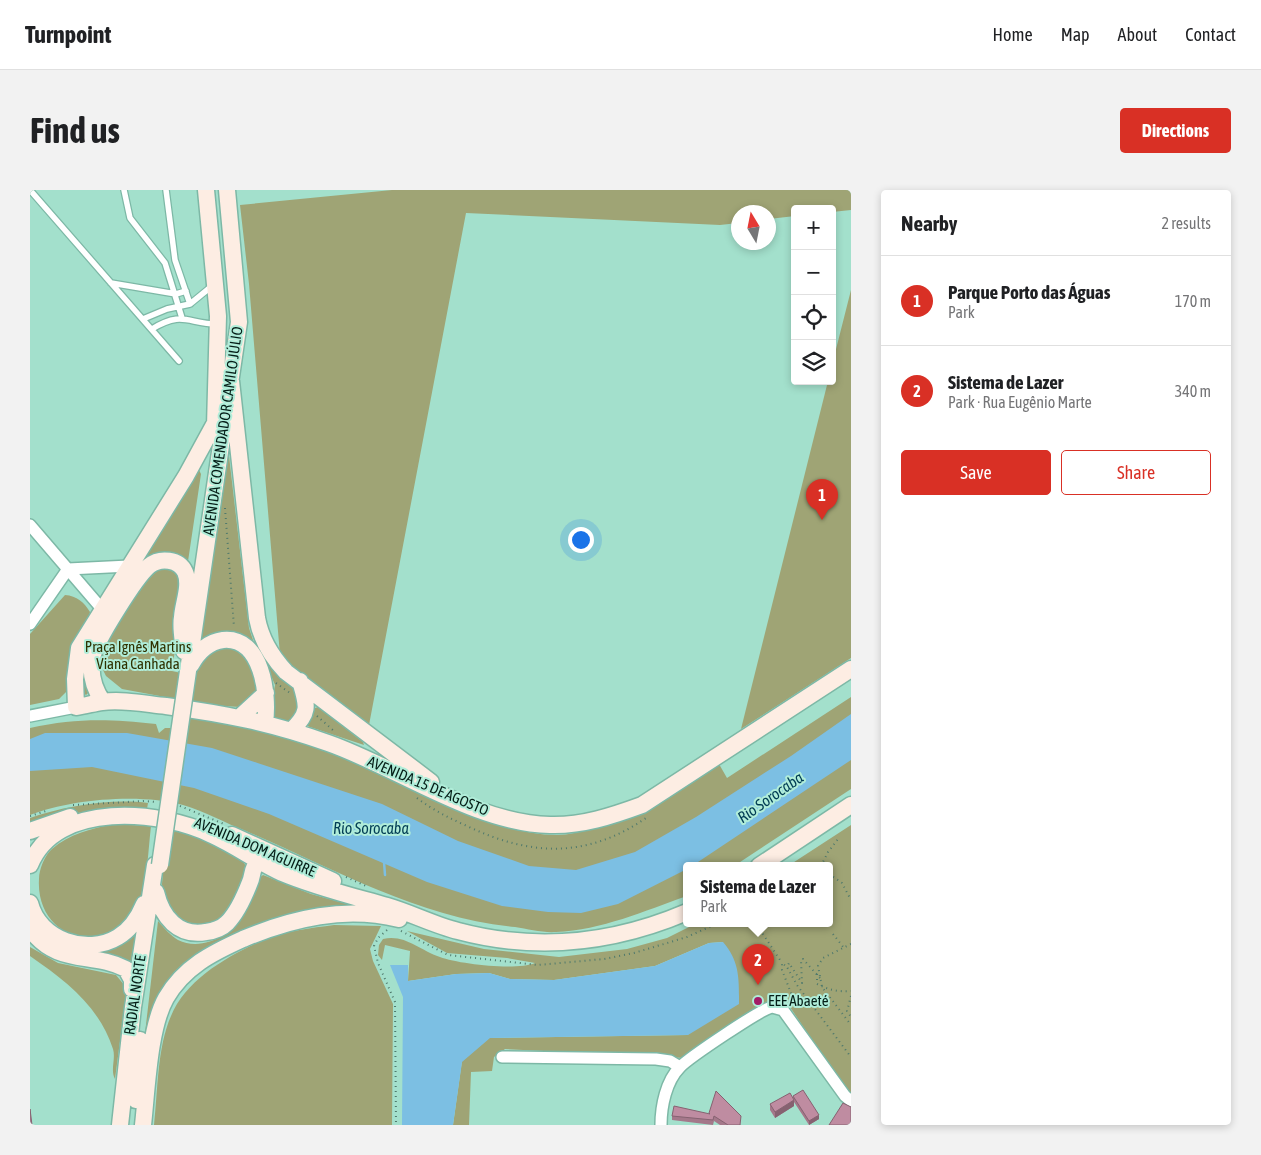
<!DOCTYPE html>
<meta charset="utf-8">
<style>
body{margin:0;font-family:"Asap Condensed",sans-serif;background:#f2f2f2;color:#202124}
.controls{position:absolute;right:15px;top:15px;display:grid;overflow:hidden;border-radius:5px;box-shadow:0 2px 8px #0003}
.controls button{width:45px;height:45px;display:grid;place-items:center;padding:0;border:0;border-bottom:1px solid #e0e0e0;background:#fff;color:#202124;font:25px sans-serif}
.compass{position:absolute;left:701px;top:15px;width:45px;height:45px;border-radius:50%;background:#fff;box-shadow:0 2px 8px #0003;rotate:350deg}
.you{position:absolute;left:550px;top:349px;width:18px;height:18px;margin:-12px;border:4px solid #fff;border-radius:50%;background:#1a73e8;box-shadow:0 0 0 8px #1a73e833}
.badge{display:grid;place-items:center;width:32px;height:32px;border-radius:50%;background:#d93025;color:#fff;font-size:16px;font-weight:700}
.pin{position:absolute;translate:-50% -41px;filter:drop-shadow(0 1px 2px #0008)}
.pin::after{content:'';position:absolute;top:26px;width:18px;height:15px;background:inherit;clip-path:polygon(0 0,100% 0,50% 100%)}
.popup{position:absolute;left:653px;top:672px;width:150px;height:65px;box-sizing:border-box;display:grid;place-content:center;border-radius:5px;background:#fff;filter:drop-shadow(0 1px 4px #0005);font-size:16px;white-space:nowrap;color:#757577}
.popup b{font-size:19px;color:#202124}
.popup::after{content:'';position:absolute;left:50%;top:100%;margin-left:-10px;border:10px solid transparent;border-top-color:#fff}
.list{margin:0;padding:0;list-style:none}
h2{display:flex;justify-content:space-between;align-items:center;height:65px;margin:0;padding:0 20px;font-size:21px}
h2 small{font-size:16px;font-weight:400;color:#757577}
.list li{display:grid;grid-template-columns:32px 1fr auto;gap:15px;align-items:center;box-sizing:border-box;height:90px;padding:0 20px;border-top:1px solid #e0e0e0}
.list b{display:block;font-size:19px;white-space:nowrap}
.list p{margin:0;font-size:16px;white-space:nowrap;color:#757577}
.list em{font-size:16px;font-style:normal;color:#757577}
.actions{display:flex;gap:10px;padding:15px 20px}
.actions a{flex:1;padding:11px 0;border:1px solid #d93025;border-radius:5px;text-align:center;font-size:18px;color:#d93025}
.actions .main{background:#d93025;color:#fff}
.icon{flex:none;width:28px;height:28px;fill:none;stroke:currentColor;stroke-width:2;stroke-linecap:round;stroke-linejoin:round}
.map{position:relative;flex:none;width:821px;height:935px;overflow:hidden;border-radius:5px}
header{display:flex;align-items:center;gap:30px;box-sizing:border-box;height:70px;padding:0 25px;background:#fff;border-bottom:1px solid #e0e0e0}
header strong{font-size:24px}
nav{display:flex;gap:28px;margin-inline-start:auto;font-size:18px}
.intro{display:flex;align-items:center;justify-content:space-between;box-sizing:border-box;height:120px;padding:0 30px}
h1{margin:0;font-size:35px}
.button{padding:12px 22px;border-radius:5px;background:#d93025;color:#fff;font-size:18px;font-weight:700}
main{display:flex;gap:30px;padding:0 30px}
aside{flex:1;background:#fff;border-radius:5px;box-shadow:0 2px 8px #0003}
.map>svg:first-child{display:block}
.green{fill:#9fa475}
.water{fill:#7cbfe3}
.lines{fill:none;stroke-linecap:round;stroke-linejoin:round}
.stream{stroke:#7cbfe3;stroke-width:2.5}
.service-casing{stroke:#7db8a6;stroke-width:8}
.minor-casing{stroke:#7db8a6;stroke-width:14}
.secondary-casing{stroke:#7db8a6;stroke-width:19}
.path{stroke:#4f796c;stroke-width:2;stroke-dasharray:1 4;stroke-linecap:butt}
.service{stroke:#fff;stroke-width:5.5}
.minor{stroke:#fff;stroke-width:11}
.secondary{stroke:#fdede3;stroke-width:16}
.secondary-bridge-casing{stroke:#7db8a6;stroke-width:19;stroke-linecap:butt}
.secondary-bridge{stroke:#fdede3;stroke-width:16}
.wall{fill:#a4788a}
.shaded-wall{fill:#866271}
.building{fill:#bf8ca1;stroke:#866271}
.poi-dot{fill:#a31c67;stroke:#b0edd9;stroke-width:2}
.labels{text-anchor:middle;stroke-width:4;stroke-linejoin:round;paint-order:stroke}
.street-label{font-size:15px;fill:#051e17;stroke:#b0edd9}
.park-label{font-size:15px;fill:#2f3100;stroke:#b0edd9}
.poi-label{font-size:15px;fill:#051e17;stroke:#b0edd9;text-anchor:start}
.water-label{font-size:16px;font-style:italic;fill:#003c54;stroke:#b0edd9}
</style>
<header>
<strong>Turnpoint</strong>
<nav><a>Home</a><a>Map</a><a>About</a><a>Contact</a></nav>
</header>
<div class="intro"><h1>Find us</h1><a class="button">Directions</a></div>
<main>
<div class="map">
<svg width="821" height="935" viewBox="0 0 821 935">
<rect width="100%" height="100%" fill="#a3e0cc"/>
<!-- green -->
<path class="green" d="M362,0H821V20L802,22V19H765V26L739,29L738,22H708V33L690,35L436,23L339,535L259,475L250,465L219,94L210,15Z
M821,100V468L711,539L798,191H802V175Z
M199,266L219,438L225,456L170,452L197,269Z
M169,280L171,284L157,378L131,364L61,453L59,502L56,505L53,503L52,490L58,451L165,281Z
M141,377L149,383L151,392L144,439L145,460L142,481L160,485L175,461L197,455C219,468 230,479 227,506L210,517L178,515L92,499L76,486L69,472L72,457L116,388L126,379Z
M35,405C47,406 54,412 60,422L40,498L29,509L0,515V444Z
M239,474L264,498L272,512L261,532L243,527L241,516L245,495L237,476Z
M821,507V599L704,676H657V706C614,721 572,740 526,742C513,743 498,739 485,737C389,728 303,678 216,641C195,633 174,621 153,615C111,603 40,609 0,625V538C46,528 79,529 126,534L129,543L135,538H152L155,526C172,528 190,530 207,534C262,545 316,568 368,589C419,610 471,645 527,645C573,645 647,596 689,574L697,588Z
M288,517L333,552L334,555L277,536L285,518Z
M118,613L117,619C76,617 39,622 0,637V628C34,616 82,608 118,613Z
M82,634L121,636C118,661 118,687 109,711C86,772 5,753 9,689C9,679 15,665 22,659C39,644 61,639 82,634Z
M821,635V903L802,880L752,805L656,868L475,859L464,867L462,881L441,882L439,935H423L432,871L459,848L658,845L693,752L679,753L625,776L524,790L480,789L459,783L426,784L378,791L380,761L355,755L352,770L348,765L349,755L353,749C375,744 389,760 410,767C429,774 486,781 505,773L477,768L417,763L377,741L454,759L529,767L597,759L637,748L665,734H799V676H758Z
M137,637L167,645L211,668L217,678V690L198,725L175,739L151,735L131,705Z
M233,685L281,704L350,723L307,721L153,779L114,852L128,731C134,738 141,746 148,750C172,762 202,745 214,723C220,712 224,700 229,688Z
M304,735L351,736L340,759L343,771L363,814L362,935H124C128,900 127,858 141,826C155,790 199,765 233,750C255,741 281,738 304,735Z
M109,737L106,784L63,763C83,760 95,751 109,737Z
M0,757L28,773L86,785L95,796L96,806L85,889C80,880 86,869 83,859C69,816 36,791 0,766Z"/>
<!-- water -->
<path class="water" d="M821,524V570L665,674L657,676V679L588,714L551,723L518,722L472,716L397,692L239,624L164,598L62,577L0,581V549L15,543H97L182,558L352,614L428,651L499,676L546,680L605,662L666,627L761,566Z
M693,752C710,772 709,789 709,814L658,845L460,848L432,872L423,935H372L373,807L360,775H378V791L426,784L459,783L480,789L524,790L625,776L679,753Z"/>
<g class="lines">
<!-- stream -->
<path class="stream" d="M354,672L355,685"/>
<!-- service casing -->
<g class="service-casing">
<path id="service" d="M0,0L149,171
M94,0L100,28L135,73L152,128
M136,0L145,70L160,114
M81,93L146,104L156,101
M113,129L137,119L160,114L182,96
M122,139C153,120 158,134 187,134"/>
</g>
<!-- minor casing -->
<g class="minor-casing">
<path id="minor" d="M0,335L72,419
M38,379L99,376
M0,434L38,379
M0,526L46,517
M472,867L626,869L640,871L650,877
M631,935C631,916 636,891 650,877C660,867 731,819 742,817L753,820L815,906L821,911"/>
</g>
<!-- secondary casing -->
<g class="secondary-casing">
<path id="secondary" d="M176,0L188,126L185,236
M201,191L227,428C231,450 241,466 256,482L401,592
M186,231L156,286L49,458L45,489L46,517C55,516 64,513 72,512C93,509 116,514 136,516C196,524 241,533 298,553C367,577 446,634 520,635C552,636 582,626 612,615L821,479
M161,475C168,462 178,452 193,450C232,446 239,505 235,532
M158,481L209,132L197,0
M73,512C64,499 60,485 62,469C64,453 106,387 119,376C130,367 149,369 155,382C161,395 153,413 152,427C150,438 153,450 154,461
M210,527L236,503
M261,541C281,522 277,515 270,491
M0,641L40,627
M202,645L303,691
M0,675C26,610 131,620 182,645C206,656 228,672 252,683C285,697 322,706 357,716C381,723 404,735 428,741C507,762 582,754 657,722
M729,676L821,615
M126,702C132,727 148,747 176,742C184,741 192,738 197,733C207,723 215,705 220,692C222,688 222,682 224,678C228,671 234,670 241,670
M0,713C9,750 57,766 88,747C100,740 109,726 114,714
M0,739C28,777 61,761 96,779L102,790V799
M106,910L110,850
M90,935L103,817L125,675
M113,935C117,900 119,838 136,808C154,777 182,763 213,749C263,728 315,716 369,729"/>
</g>
<!-- path -->
<path class="path" d="M195,318L204,437
M246,493L260,503
M287,526L304,541
M387,608C403,620 419,628 437,636C500,666 556,669 616,628
M43,615L114,611L126,612
M150,616L194,634
M0,626L19,620
M713,676L717,673
M791,676L798,662L808,649
M799,684L812,693L821,710
M316,687L336,696
M722,734L729,738L752,773
M729,738L735,734
M357,740L348,748L344,756L348,773L365,812L366,935
M371,741L418,765L508,775L574,769L604,763L657,747L686,734
M803,744L814,758
M821,754L793,768L788,776L792,797L821,835
M787,784V794C799,800 808,802 821,801
M790,788L773,769L771,770L772,793L759,773L757,777L767,795L821,867
M821,806L817,821L821,827
M753,810L761,803L752,780V773L757,777"/>
<!-- service -->
<use href="#service" class="service"/>
<!-- minor -->
<use href="#minor" class="minor"/>
<!-- secondary -->
<use href="#secondary" class="secondary"/>
<!-- secondary-bridge casing -->
<g class="secondary-bridge-casing">
<path id="secondary-bridge" d="M130,675L158,481"/>
</g>
<!-- secondary-bridge -->
<use href="#secondary-bridge" class="secondary-bridge"/>
</g>
<!-- wall -->
<path class="wall" d="M763,906L789,929L779,935L764,912V916L745,928L740,920V914L763,908Z
M679,924L711,935H690L684,931L683,935L642,930V926Z"/>
<!-- shaded-wall -->
<path class="shaded-wall" d="M764,910V916L745,928V922Z
M789,925V929L779,935V931Z"/>
<!-- building -->
<path class="building" d="M773,900L789,925L779,931L763,906Z
M686,901L711,926L710,935H698L684,926L683,930L642,926L644,916L680,924L679,923Z
M760,903L764,910L745,922L740,914Z
M813,913L821,917V935H799Z
M0,919L2,935H0Z"/>
<!-- markers -->
<circle class="poi-dot" cx="728" cy="811" r="5"/>
<g class="labels">
<!-- street labels -->
<g class="street-label">
<text transform="translate(193 241) rotate(-82)" y="5">AVENIDA COMENDADOR CAMILO JÚLIO</text>
<text transform="translate(398 596) rotate(23)" y="5">AVENIDA 15 DE AGOSTO</text>
<text transform="translate(225 657) rotate(23)" y="5">AVENIDA DOM AGUIRRE</text>
<text transform="translate(105 805) rotate(-82)" y="5">RADIAL NORTE</text>
</g>
<!-- park labels -->
<g class="park-label">
<text x="108" y="462">Praça Ignês Martins<tspan x="108" dy="17">Viana Canhada</tspan></text>
</g>
<!-- poi labels -->
<g class="poi-label">
<text x="738" y="816">EEE Abaeté</text>
</g>
<!-- water labels -->
<g class="water-label">
<text transform="translate(740 607) rotate(-35)" y="6">Rio Sorocaba</text>
<text x="341" y="644">Rio Sorocaba</text>
</g>
</g>
</svg>
<div class="controls">
<button>+</button>
<button>−</button>
<button><svg class="icon" aria-label="locate" viewBox="0 0 24 24"><circle cx="12" cy="12" r="6"/><path d="M12 2v4M12 18v4M2 12h4M18 12h4"/></svg></button>
<button><svg class="icon" aria-label="layers" viewBox="0 0 24 24"><path d="M12 4l9 5-9 5-9-5zM3 14l9 5 9-5"/></svg></button>
</div>
<svg class="compass" viewBox="-18 -18 36 36"><path d="M0-13l5 13h-10z" fill="#e53935"/><path d="M0 13l5-13h-10z" fill="#757577"/></svg>
<div class="you"></div>
<div class="pin badge" style="left:792px;top:330px">1</div>
<div class="pin badge" style="left:728px;top:795px">2</div>
<div class="popup"><b>Sistema de Lazer</b>Park</div>
</div>
<aside>
<h2>Nearby<small>2 results</small></h2>
<ul class="list">
<li><span class="badge">1</span><div><b>Parque Porto das Águas</b><p>Park</p></div><em>170 m</em></li>
<li><span class="badge">2</span><div><b>Sistema de Lazer</b><p>Park · Rua Eugênio Marte</p></div><em>340 m</em></li>
</ul>
<div class="actions"><a class="main">Save</a><a>Share</a></div>
</aside>
</main>
